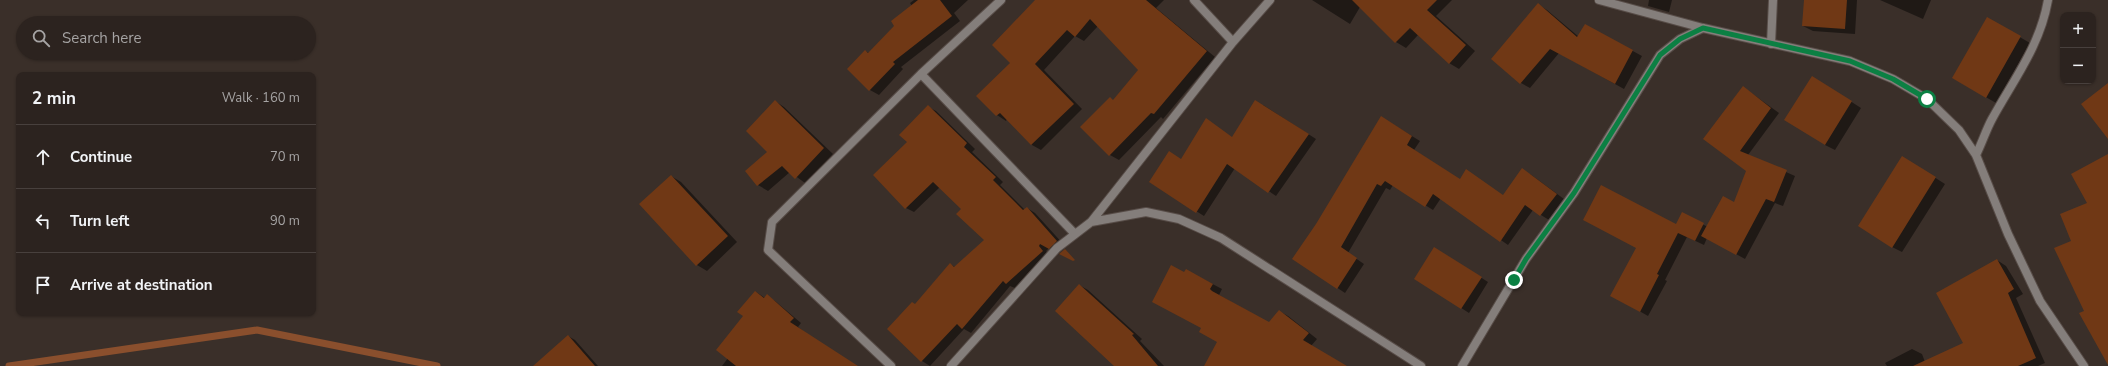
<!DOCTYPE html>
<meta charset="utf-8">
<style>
body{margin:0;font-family:"Nunito Sans",sans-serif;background:#342b28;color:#f1f3f6}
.controls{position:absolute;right:12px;top:12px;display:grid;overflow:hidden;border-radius:8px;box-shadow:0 1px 3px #0004}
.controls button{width:36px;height:36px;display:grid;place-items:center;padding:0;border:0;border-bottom:1px solid #48403d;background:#2c231f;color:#f1f3f6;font:20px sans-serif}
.stop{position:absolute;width:12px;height:12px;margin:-9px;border:3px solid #0b8043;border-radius:50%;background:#fff}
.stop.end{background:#0b8043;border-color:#fff;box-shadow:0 1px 4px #0008}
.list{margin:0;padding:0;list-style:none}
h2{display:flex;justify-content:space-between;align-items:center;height:52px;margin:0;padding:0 16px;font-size:17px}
h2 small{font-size:13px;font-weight:400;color:#a6a4a4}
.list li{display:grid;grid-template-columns:26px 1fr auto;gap:12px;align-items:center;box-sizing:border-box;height:64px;padding:0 16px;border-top:1px solid #48403d}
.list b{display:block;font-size:15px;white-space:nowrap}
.list em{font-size:13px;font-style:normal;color:#a6a4a4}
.icon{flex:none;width:22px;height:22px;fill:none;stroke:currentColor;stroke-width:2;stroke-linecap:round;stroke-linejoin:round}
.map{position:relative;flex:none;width:2108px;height:366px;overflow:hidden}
.search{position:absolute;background:#2c231f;box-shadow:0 1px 3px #0004;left:16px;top:16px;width:300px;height:44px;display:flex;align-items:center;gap:10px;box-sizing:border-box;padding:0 14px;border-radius:22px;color:#a6a4a4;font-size:15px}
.panel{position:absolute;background:#2c231f;box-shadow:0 1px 3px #0004;left:16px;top:72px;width:300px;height:244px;border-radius:8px}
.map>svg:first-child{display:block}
.shadow{fill:#0007}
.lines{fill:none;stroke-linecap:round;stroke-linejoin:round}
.stream{stroke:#8a4f2d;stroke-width:7}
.building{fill:#703815}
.minor-casing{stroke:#574c47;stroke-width:10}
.minor{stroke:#847e7b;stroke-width:8}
.route{stroke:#0b8043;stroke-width:5}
</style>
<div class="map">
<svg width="2108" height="366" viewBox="0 0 2108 366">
<rect width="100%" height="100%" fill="#3a2f29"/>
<!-- shadow -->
<path class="shadow" d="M914,0H968L954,13L960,21L901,67L903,69L879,95L870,90L848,69L865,51L869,53L895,26L912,6L910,3Z
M1036,0H1164L1156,8L1215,57L1163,119L1161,117L1119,160L1110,155L1114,100L1139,70L1098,26L1084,41L1075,36L1044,70L1082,109L1041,150L1032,145L1007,119L1006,121L997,115L978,96L1012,63Z
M1312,0H1452L1436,16L1475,51L1459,69L1449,63L1418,35L1406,48L1396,42L1360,7L1350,24Z
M1649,0H1672L1669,12L1648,6Z
M1805,0H1857L1855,34L1813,31L1803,26Z
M1880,0H1931L1923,19Z
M1539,5L1547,10L1579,37L1585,25L1642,56L1624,89L1559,53L1530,88L1521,83L1493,59Z
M1987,18L2030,43L1996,103L1953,78Z
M1822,83L1861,108L1835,150L1825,145Z
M1743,87L1779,113L1748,155L1795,176L1783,206L1775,203L1745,259L1707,238L1704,245L1687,237L1665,280L1667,281L1648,316L1620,300L1677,225L1682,214L1708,227L1734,204L1748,171L1705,139Z
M775,101L784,107L833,154L805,183L790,172L768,191L758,185L746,171L769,152Z
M1263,105L1316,139L1276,196L1235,168L1204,216L1150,182L1182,160L1233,138Z
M928,107L936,111L975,149L972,152L1003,182L1000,185L1025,210L1027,208L1035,213L1065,246L1058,252L1049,248L1046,251L1051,256L1015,288L1010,286L971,333L964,329L930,366L922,361L888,329L915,305L950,264L955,267L985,240L962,209L940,187L914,212L906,208L909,142Z
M1389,122L1420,141L1414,150L1460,180L1504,196L1530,174L1564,199L1549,220L1533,210L1508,245L1441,198L1433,210L1393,185L1390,190L1386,188L1348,253L1364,264L1345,293L1294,259Z
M1912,163L1945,184L1902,252L1892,247Z
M671,176L681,182L737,242L707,271L697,265Z
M1441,252L1488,282L1469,313L1415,278Z
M1997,260L2006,266L2023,294L2016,298L2045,363L2038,366H1887L1885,363L1912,349L1922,354L1925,362L1964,344Z
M1186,270L1222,289L1219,295L1270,324L1279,311L1288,316L1317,339L1311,346L1345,366H1205L1218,342L1202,328L1184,273Z
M1079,285L1088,290L1142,339L1140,341L1164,366H1116Z
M756,292L765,298L767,296L775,301L801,323L798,327L848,366H722L728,358Z
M568,336L575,340L598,366H546Z"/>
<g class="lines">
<!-- stream -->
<path class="stream" d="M9,366L257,330L437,366"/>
</g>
<!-- building -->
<path class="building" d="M918,0H940L952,16L893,62L895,64L869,91L847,69L865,50L868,53L894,26L891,21Z
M1035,0H1146L1207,51L1154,114L1151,113L1109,156L1080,127L1110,97L1113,100L1138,70L1090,19L1075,37L1067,30L1035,64L1074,104L1031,145L1000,113L996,116L976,96L1010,63L992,45Z
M1352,0H1437L1427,10L1466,45L1449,64L1410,28L1395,43Z
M1804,0H1847L1845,29L1802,26Z
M1538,3L1577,37L1585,24L1633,50L1615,84L1550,49L1520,84L1491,59Z
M1987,17L2021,36L1986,98L1952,78Z
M1812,76L1852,101L1825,145L1784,120Z
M2108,83V139L2081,104Z
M1743,86L1771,108L1740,151L1787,170L1774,202L1766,199L1736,255L1701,236L1723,196L1734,202L1746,171L1703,139Z
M775,100L824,148L795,179L782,166L757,186L745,171L767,152L746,131Z
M1255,100L1309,134L1268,193L1227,164L1196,213L1149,182L1169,151L1181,159L1206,118L1232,137Z
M928,105L967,143L964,147L996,177L993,180L1023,210L1027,207L1057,241L1049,249L1040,244L1039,246L1043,251L1006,284L1003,281L962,329L957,324L921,362L887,329L912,302L915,304L950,263L954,267L984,240L956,214L961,209L933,182L905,209L873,175L907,142L899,135Z
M1381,116L1412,136L1407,145L1460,179L1466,169L1503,195L1522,168L1557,194L1540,216L1525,205L1500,242L1433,194L1425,207L1385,181L1381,186L1377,184L1341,247L1357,258L1337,289L1292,259L1316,224Z
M2108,154V365L2079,313L2084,311L2054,248L2071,241L2060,214L2087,203L2071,174Z
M1902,156L1936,177L1892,248L1858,226Z
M671,175L728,236L696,266L639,204Z
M1601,185L1676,224L1682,212L1704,223L1695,241L1678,233L1657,274L1659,275L1640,312L1610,296L1636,248L1583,220Z
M1434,247L1482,277L1461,309L1414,279Z
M1065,249L1075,260L1073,261L1059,254Z
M1997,259L2014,289L2008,293L2036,358L2018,366H1913L1963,343L1936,293Z
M1171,265L1184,272L1186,269L1213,284L1210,289L1212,291L1269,322L1279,310L1309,333L1303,340L1347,366H1204L1217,342L1199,332L1201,328L1152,302Z
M1079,284L1134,334L1132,335L1158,366H1114L1055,311Z
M755,291L764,298L767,294L794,318L790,322L858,366H736L716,350L743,316L737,312Z
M568,335L595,366H533Z"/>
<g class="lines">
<!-- minor casing -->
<g class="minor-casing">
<path id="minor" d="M1599,0L1703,28L1850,61L1893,79L1927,99L1959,130L1976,155L2008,234L2040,301L2084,366
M1233,42L1270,0
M1771,44L1773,0
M921,74L1075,234
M1976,155C1982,143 1986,130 1992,119C2014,79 2040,46 2048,0
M1091,222L1233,42L1194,0
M891,366L768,250L772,222L921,74L1001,0
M951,366L1057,248L1091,222L1146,212L1179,219L1221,238L1421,366
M1462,366L1526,259L1574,193L1660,55L1680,39L1703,28"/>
</g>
<!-- minor -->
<use href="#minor" class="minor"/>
</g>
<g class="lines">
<!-- route -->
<path class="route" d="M1514,280L1526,259L1574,193L1660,55L1680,39L1703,28L1850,61L1893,79L1927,99"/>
</g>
</svg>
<div class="controls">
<button>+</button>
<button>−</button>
</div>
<div class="stop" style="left:1927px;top:99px"></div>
<div class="stop end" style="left:1514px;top:280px"></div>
<div class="search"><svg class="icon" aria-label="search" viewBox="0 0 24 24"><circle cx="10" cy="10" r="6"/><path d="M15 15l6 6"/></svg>Search here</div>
<section class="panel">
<h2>2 min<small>Walk · 160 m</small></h2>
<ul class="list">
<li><svg class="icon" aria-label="ahead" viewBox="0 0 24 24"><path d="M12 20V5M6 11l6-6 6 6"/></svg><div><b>Continue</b></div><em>70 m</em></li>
<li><svg class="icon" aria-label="left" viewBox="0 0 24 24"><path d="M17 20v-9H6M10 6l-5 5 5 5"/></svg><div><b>Turn left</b></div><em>90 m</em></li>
<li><svg class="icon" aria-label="arrive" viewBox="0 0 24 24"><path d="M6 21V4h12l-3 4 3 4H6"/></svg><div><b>Arrive at destination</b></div></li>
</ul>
</section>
</div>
